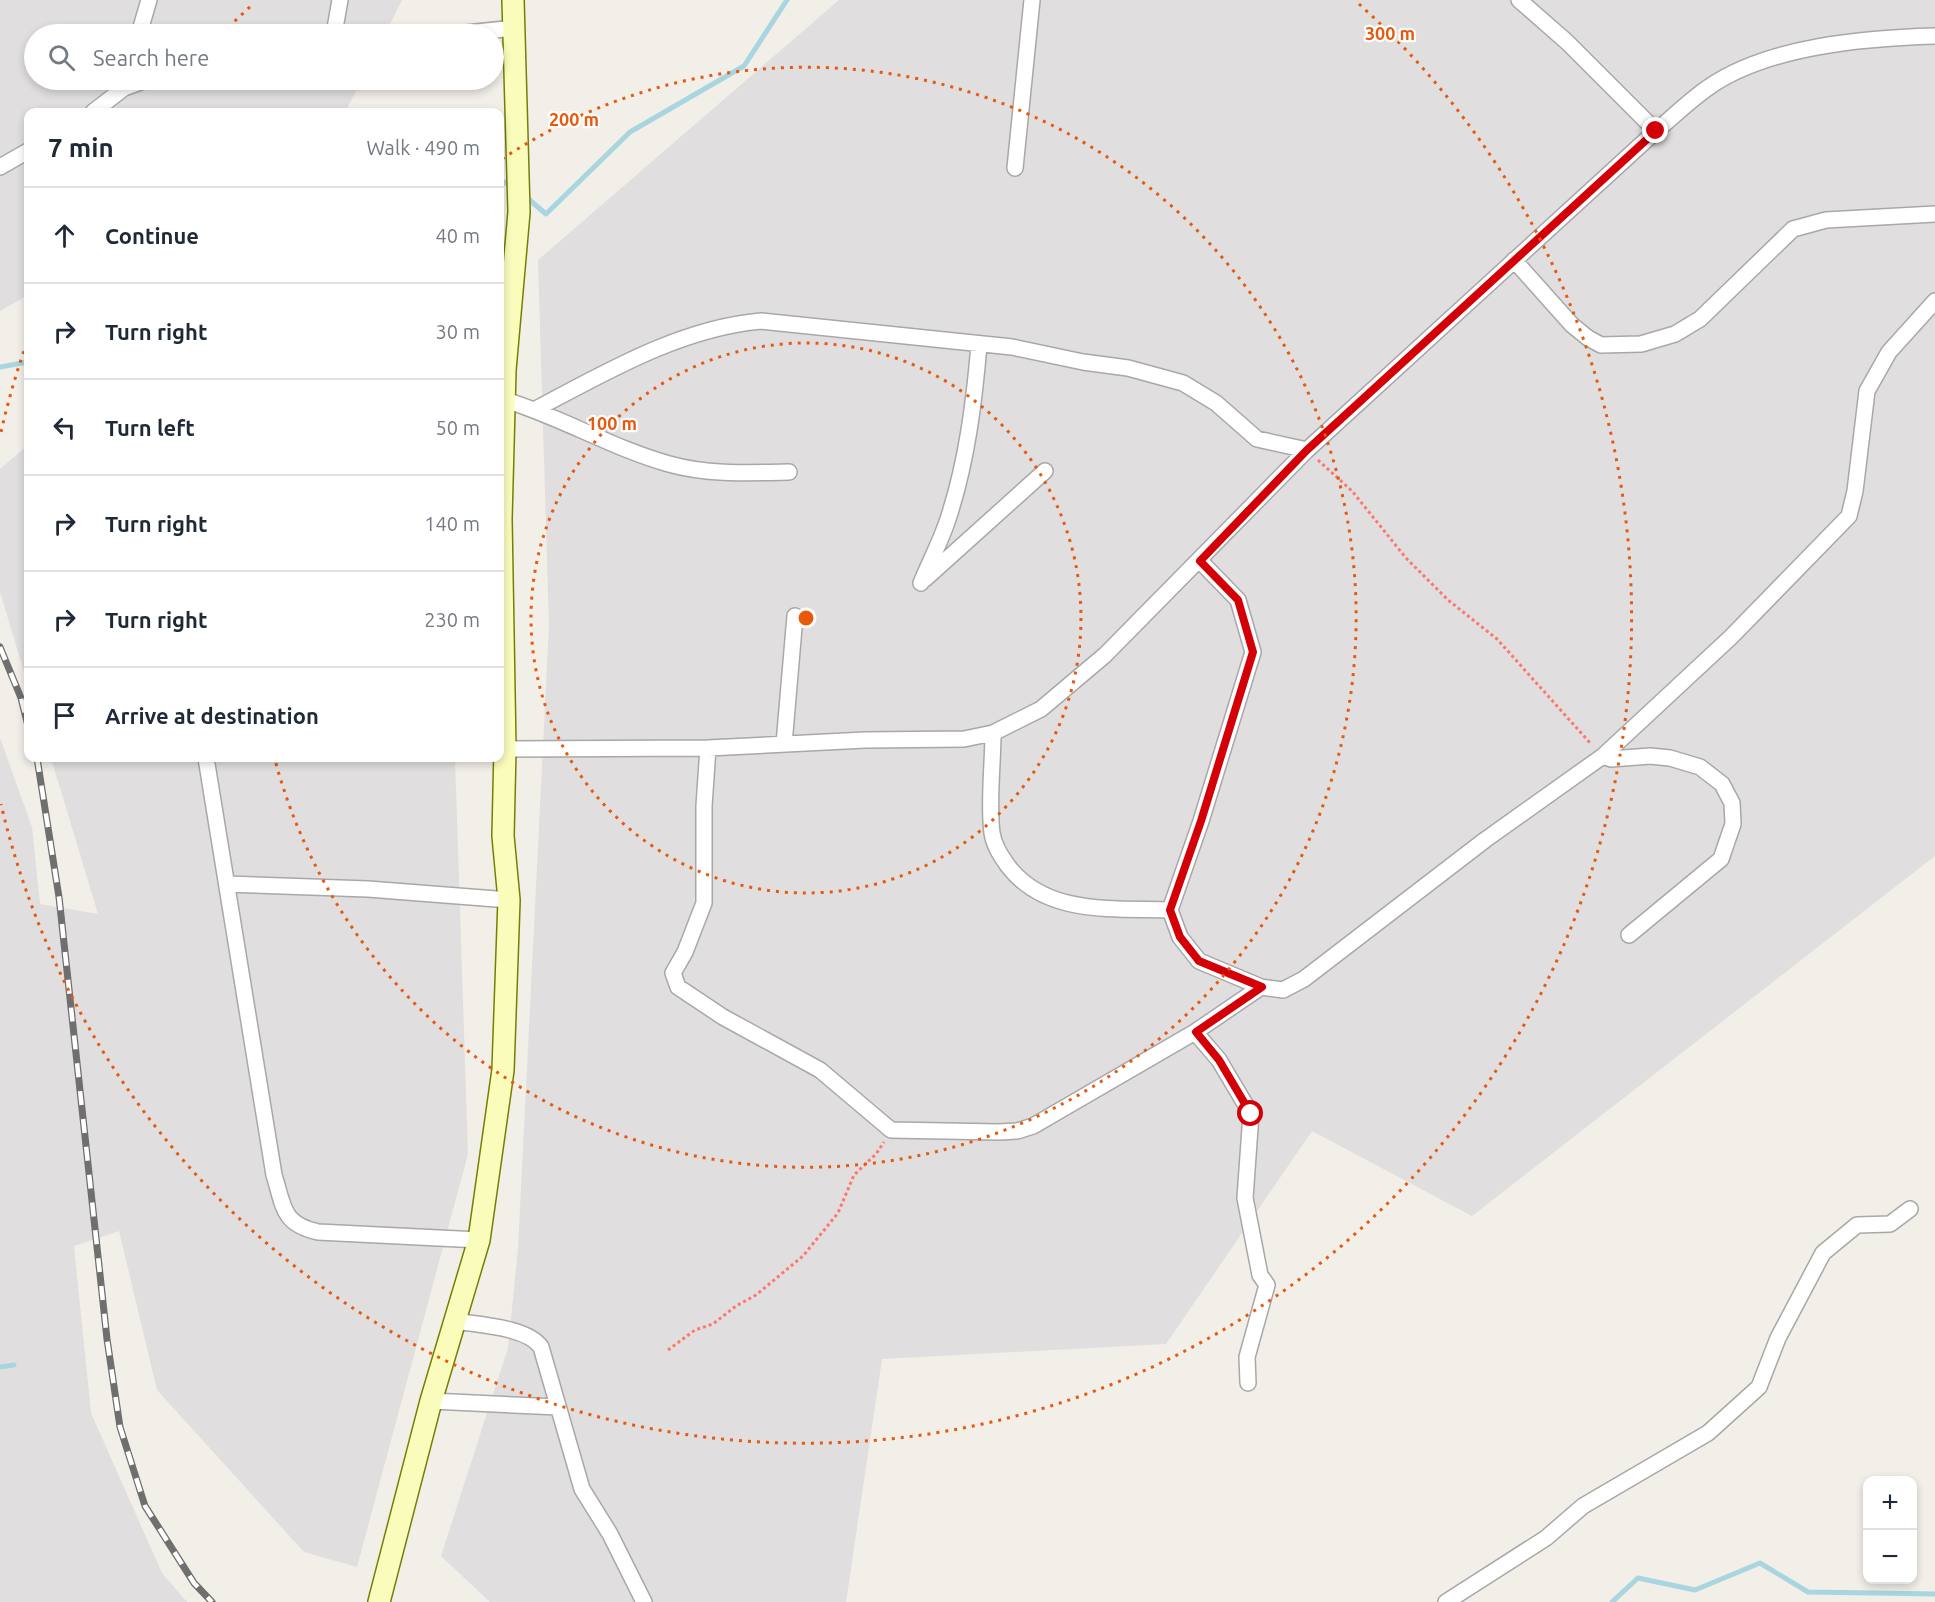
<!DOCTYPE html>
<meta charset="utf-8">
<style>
body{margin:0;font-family:Ubuntu,sans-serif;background:#f2f2f3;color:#1f2937}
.controls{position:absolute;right:18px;bottom:18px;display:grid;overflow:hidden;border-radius:12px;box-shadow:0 3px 9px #0003}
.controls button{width:54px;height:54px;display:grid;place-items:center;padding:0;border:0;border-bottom:2px solid #e0e1e3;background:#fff;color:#1f2937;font:30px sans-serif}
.stop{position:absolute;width:18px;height:18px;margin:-14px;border:4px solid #d30007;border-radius:50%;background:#fff}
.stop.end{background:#d30007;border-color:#fff;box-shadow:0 2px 6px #0008}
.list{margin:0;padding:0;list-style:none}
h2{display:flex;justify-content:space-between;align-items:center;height:78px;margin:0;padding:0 24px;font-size:26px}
h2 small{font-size:20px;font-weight:400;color:#747a83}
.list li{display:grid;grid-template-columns:39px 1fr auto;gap:18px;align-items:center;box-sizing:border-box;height:96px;padding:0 24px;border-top:2px solid #e0e1e3}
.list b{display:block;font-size:22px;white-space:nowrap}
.list em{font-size:20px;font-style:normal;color:#747a83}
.icon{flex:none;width:33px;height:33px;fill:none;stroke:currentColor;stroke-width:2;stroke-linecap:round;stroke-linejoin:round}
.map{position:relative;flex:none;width:1935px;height:1602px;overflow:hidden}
.search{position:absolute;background:#fff;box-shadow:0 3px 9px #0003;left:24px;top:24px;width:480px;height:66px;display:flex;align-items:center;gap:15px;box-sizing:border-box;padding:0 21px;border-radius:33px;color:#747a83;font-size:22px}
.panel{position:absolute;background:#fff;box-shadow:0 3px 9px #0003;left:24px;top:108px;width:480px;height:654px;border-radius:12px}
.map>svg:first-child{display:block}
.residential{fill:#e0dede}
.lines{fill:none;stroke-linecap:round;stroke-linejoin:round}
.stream{stroke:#a8d5e0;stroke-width:5}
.street-casing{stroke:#a8a8a8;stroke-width:18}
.secondary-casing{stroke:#767f02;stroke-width:24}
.path{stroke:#fe776d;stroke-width:3;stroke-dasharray:3 3;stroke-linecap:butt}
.street{stroke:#fff;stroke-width:15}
.secondary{stroke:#fafcbc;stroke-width:21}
.rail-casing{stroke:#6f6f6f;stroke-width:7}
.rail{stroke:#fff;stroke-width:4.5;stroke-dasharray:14;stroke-linecap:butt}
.route{stroke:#d30007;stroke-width:8}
.ring{fill:none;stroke:#e8590c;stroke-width:3;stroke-dasharray:3 6}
.centre{fill:#e8590c;stroke:#fff;stroke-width:3}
.ring-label{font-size:18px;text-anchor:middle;font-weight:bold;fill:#e8590c;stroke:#fff;stroke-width:4.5;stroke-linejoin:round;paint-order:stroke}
</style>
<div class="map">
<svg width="1935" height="1602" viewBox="0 0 1935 1602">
<rect width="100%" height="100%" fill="#f2eee8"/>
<!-- residential -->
<path class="residential" d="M0,0H402L385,34H34V80H362L345,112H28V295L0,311Z
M839,0H1935V856L1472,1216L1312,1131L1166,1344L882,1359L846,1602H490L441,1556L508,1348L518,1249L549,625L538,260Z
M28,445V685L0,592V469Z
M0,738L32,827L40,904L98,914L51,758H455L468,1154L357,1567L304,1552L157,1390L119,1231L74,1246L91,1413L162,1573L187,1602H0Z"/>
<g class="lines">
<!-- stream -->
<path class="stream" d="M500,179L505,183
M525,196L546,214L630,132L744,66L787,0
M0,367L28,362
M0,1367L14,1365
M1612,1602L1638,1578L1695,1590L1760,1563L1808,1592L1935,1594"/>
<!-- street casing -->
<g class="street-casing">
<path id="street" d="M1519,0L1567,42L1656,131
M139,34L149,0
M334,34L340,0
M457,34L514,28
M93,112L124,88L146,80
M0,167L28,151
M1015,168L1032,0
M1514,260L1572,325L1588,338L1601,345L1641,344L1675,334L1700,319L1793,229L1826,220L1935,214
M505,400C561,417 612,448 669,464C708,475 748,473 789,472
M536,409C606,372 681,328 761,321L1012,347L1083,362L1128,368L1183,383L1216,403L1257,439L1307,450
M1200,561L1238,600L1253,652L1201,821L1170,910L1180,937L1199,961L1261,987L1283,990L1304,979L1485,840L1603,756L1731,637L1849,516L1855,491L1867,391L1889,352L1935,301
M925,579L1045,471
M921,583C930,561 942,539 949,516C967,460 974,403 979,345
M993,733C993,764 988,803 992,833C994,846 1001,856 1008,866C1046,916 1114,908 1170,910
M784,744L795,616
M708,748L704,806V903L685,952L673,973L678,987L723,1017L820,1070L891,1130L999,1132L1017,1131L1033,1126L1195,1032L1261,987
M505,749L708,748L865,740L964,739L993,733L1041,709L1105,655L1307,450L1656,131C1674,116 1690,100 1709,87C1768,46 1865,38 1935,36
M1603,756L1611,759L1650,756L1670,758L1700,767L1722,784L1732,803L1733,824L1721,859L1629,935
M206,758L274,1175C284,1207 282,1224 318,1232L479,1240
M227,884L368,889L509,900
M1195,1032L1219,1060L1251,1114L1245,1198L1260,1275L1267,1285L1247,1357L1248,1383
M455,1321C479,1325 527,1327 541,1347L582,1489L610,1534L644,1602
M431,1401L558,1407
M1446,1602L1546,1538L1583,1506L1708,1433L1759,1387L1778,1338L1823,1253L1857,1225L1890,1224L1910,1209"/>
</g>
<!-- secondary casing -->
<g class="secondary-casing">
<path id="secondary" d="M379,1602L431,1401L479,1240L503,1070L509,900L503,836L505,749L501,519L505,370L519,212L513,0"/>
</g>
<!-- path -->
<path class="path" d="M1318,460L1352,491L1406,558L1448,600L1497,639L1591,744
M668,1350L695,1330L713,1324L736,1306L756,1295L803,1256L838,1213L854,1175L876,1154L884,1142"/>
<!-- street -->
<use href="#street" class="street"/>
<!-- secondary -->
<use href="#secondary" class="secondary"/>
<!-- rail casing -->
<g class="rail-casing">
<path id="rail" d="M0,647L21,698L28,726
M37,758L59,897L107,1339L120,1427L145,1506L194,1583L212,1602"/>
</g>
<!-- rail -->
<use href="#rail" class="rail"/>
</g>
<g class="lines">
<!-- route -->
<path class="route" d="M1251,1114L1219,1060L1196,1032L1262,987L1199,961L1180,937L1170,910L1201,821L1253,652L1238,600L1200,561L1307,450L1656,131"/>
</g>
<!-- distance rings -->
<g class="ring">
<circle cx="806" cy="618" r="275"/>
<path d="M502 159A550 550 0 1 1 275 760"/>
<path d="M1 432A826 826 0 0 1 27 342M222 34A826 826 0 0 1 253 4M1359 4A826 826 0 1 1 1 804"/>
</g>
<circle cx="806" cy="618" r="9" class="centre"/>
<g class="ring-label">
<text x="1390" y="40">300 m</text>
<text x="574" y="126">200 m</text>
<text x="612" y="430">100 m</text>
</g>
</svg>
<div class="controls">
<button>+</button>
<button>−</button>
</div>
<div class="stop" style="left:1251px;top:1114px"></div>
<div class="stop end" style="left:1656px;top:131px"></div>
<div class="search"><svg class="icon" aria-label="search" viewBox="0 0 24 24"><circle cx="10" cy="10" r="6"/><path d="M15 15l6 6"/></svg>Search here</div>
<section class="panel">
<h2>7 min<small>Walk · 490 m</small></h2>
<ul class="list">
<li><svg class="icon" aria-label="ahead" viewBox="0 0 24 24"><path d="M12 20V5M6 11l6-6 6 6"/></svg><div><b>Continue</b></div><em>40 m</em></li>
<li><svg class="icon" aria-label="right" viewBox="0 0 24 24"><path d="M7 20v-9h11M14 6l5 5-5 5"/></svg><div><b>Turn right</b></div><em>30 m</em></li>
<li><svg class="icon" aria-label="left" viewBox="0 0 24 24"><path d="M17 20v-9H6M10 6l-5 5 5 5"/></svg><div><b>Turn left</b></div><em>50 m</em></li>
<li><svg class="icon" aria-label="right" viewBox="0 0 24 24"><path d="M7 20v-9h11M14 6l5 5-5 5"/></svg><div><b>Turn right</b></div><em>140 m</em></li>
<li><svg class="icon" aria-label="right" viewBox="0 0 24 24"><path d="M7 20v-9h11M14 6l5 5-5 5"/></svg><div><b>Turn right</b></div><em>230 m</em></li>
<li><svg class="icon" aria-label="arrive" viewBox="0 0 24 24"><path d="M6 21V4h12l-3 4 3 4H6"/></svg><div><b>Arrive at destination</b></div></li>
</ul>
</section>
</div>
